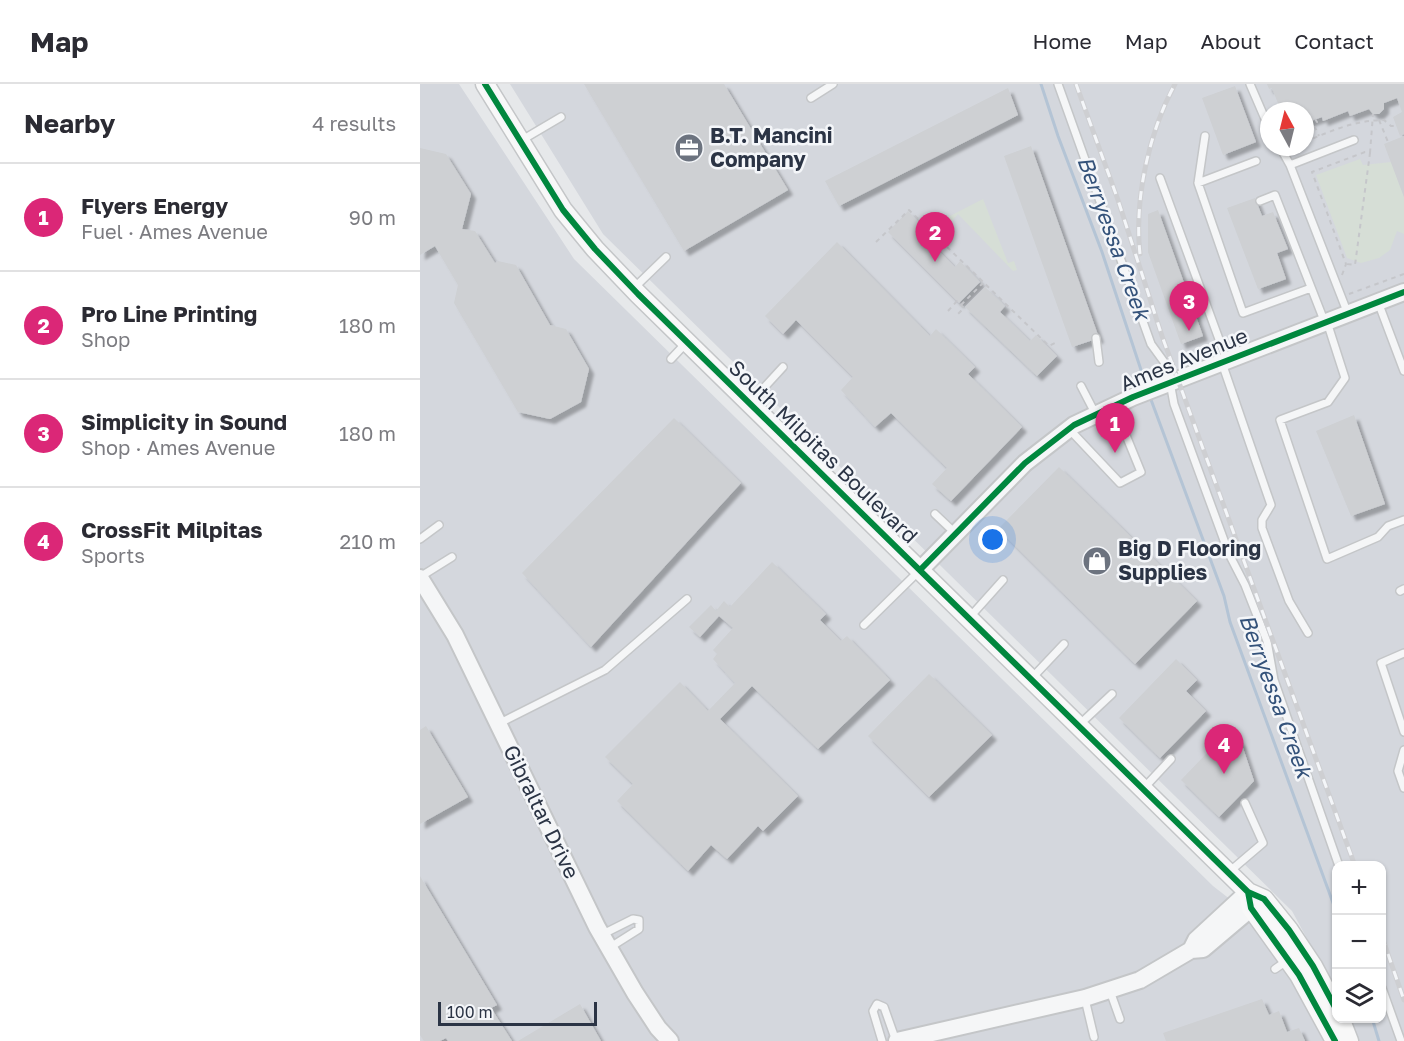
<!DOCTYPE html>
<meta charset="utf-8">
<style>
body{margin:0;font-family:"Golos Text",sans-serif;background:#f7f7f7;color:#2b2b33}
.controls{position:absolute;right:18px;bottom:18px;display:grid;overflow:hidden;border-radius:12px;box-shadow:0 2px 4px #0004}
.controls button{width:54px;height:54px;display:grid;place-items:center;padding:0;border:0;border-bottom:2px solid #e1e1e2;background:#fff;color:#2b2b33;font:30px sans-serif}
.compass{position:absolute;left:840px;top:18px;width:54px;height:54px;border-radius:50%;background:#fff;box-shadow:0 2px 4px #0004;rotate:353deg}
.scale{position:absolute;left:18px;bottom:15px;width:159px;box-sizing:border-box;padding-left:6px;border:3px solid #2b3445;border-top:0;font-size:16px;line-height:21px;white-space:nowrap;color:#2b3445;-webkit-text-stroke:4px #f4f6f9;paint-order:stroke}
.you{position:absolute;left:573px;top:456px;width:21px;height:21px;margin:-15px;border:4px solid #fff;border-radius:50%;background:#1a73e8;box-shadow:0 0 0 9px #1a73e833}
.badge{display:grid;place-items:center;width:39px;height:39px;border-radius:50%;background:#db2777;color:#fff;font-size:20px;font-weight:700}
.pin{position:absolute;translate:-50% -50px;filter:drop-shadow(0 2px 3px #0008)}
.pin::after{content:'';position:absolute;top:32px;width:21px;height:18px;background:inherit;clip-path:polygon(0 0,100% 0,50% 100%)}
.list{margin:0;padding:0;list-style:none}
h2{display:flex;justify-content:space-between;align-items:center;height:78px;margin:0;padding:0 24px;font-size:26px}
h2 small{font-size:20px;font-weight:400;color:#7c7c81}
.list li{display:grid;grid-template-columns:39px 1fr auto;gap:18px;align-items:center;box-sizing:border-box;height:108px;padding:0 24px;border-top:2px solid #e1e1e2}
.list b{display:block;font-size:22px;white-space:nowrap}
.list p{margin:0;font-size:20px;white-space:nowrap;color:#7c7c81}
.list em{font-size:20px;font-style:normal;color:#7c7c81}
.icon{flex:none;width:33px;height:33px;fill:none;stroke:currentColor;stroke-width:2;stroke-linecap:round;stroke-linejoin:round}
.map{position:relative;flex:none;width:984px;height:957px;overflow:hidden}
header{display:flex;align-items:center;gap:36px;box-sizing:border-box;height:84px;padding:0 30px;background:#fff;border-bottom:2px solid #e1e1e2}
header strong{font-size:28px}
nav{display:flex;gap:33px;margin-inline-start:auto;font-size:21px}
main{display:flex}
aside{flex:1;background:#fff}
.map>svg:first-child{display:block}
.built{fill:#d4d7dd;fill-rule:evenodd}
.green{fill:#d6ded6}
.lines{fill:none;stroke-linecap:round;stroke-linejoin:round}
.stream{stroke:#b4c4d5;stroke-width:3}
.building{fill:#ced0d3;filter:url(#shadow)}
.service-casing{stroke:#c4c6c8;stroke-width:10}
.tertiary-casing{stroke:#c4c6c8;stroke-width:20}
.secondary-casing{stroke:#c4c6c8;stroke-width:21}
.path{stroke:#c5c6ca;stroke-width:2;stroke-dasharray:4.5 4.5;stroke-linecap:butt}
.service{stroke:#f5f6f7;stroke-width:7}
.tertiary{stroke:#f5f6f7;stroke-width:16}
.secondary{stroke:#f8f8f8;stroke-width:18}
.rail-casing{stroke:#cecfd2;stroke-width:5}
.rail{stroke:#f4f6f9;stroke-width:3;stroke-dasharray:9;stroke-linecap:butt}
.cycleway-casing{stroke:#f4f6f9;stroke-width:10}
.cycleway{stroke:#00873e;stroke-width:6}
.labels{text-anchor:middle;stroke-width:5;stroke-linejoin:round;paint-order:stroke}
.poi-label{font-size:21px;font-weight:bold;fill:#2b3445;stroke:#f4f6f9;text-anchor:start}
.street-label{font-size:21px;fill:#2b3445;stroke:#f4f6f9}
.water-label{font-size:22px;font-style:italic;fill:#34527a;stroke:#f4f6f9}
</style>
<header>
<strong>Map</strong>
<nav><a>Home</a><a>Map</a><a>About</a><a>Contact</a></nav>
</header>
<main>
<aside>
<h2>Nearby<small>4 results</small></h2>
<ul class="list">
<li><span class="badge">1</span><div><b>Flyers Energy</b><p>Fuel · Ames Avenue</p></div><em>90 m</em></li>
<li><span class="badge">2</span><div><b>Pro Line Printing</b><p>Shop</p></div><em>180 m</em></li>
<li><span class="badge">3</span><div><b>Simplicity in Sound</b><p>Shop · Ames Avenue</p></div><em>180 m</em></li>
<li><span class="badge">4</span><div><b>CrossFit Milpitas</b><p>Sports</p></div><em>210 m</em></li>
</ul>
</aside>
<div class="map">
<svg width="984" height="957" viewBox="0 0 984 957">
<defs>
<filter id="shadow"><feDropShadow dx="5" dy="5" stdDeviation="1.5" flood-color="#0004"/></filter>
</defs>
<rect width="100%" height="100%" fill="#e6e8ea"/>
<!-- built -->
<path class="built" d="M0,0H39L154,175L793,802L860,854L909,957H0Z
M90,0H984V957H937L928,935L962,934V782H916V908L872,827L183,150ZM849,27H885V63H849Z"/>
<!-- green -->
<path class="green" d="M940,75L943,81L971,78L984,113V150L977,147L970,166L959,174L941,179L927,174L896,91Z
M563,115L588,179L594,177L597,186L593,187L538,130L532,137L528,133Z"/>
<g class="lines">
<!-- stream -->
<path class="stream" d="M621,0L638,52L682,168L726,301
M730,313L804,512L810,538L916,827
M952,934L959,957"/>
</g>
<!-- building -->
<path class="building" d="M164,0H304L368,106L264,167Z
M847,0H984V50L980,52L973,33L982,28L977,14L964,19V25L959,30H953L949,25L930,32L928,27L903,37L902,33L885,39V27H861L852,4L849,5Z
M815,2L836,58L803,71L782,14Z
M588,4L598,31L419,122L405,97Z
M984,52V113L964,60Z
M611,62L679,254L652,263L584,72Z
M0,64L26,70L51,110L42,145L55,147L75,179L78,177L96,181L130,241L146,245L169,285L161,318L130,335L98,328L34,219L38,201L15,162L0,171Z
M835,114L842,132L853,128L868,165L857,169L866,195L838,205L807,124Z
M738,126L783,252L761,260L728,168V130Z
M488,127L509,148L504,152L535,183L540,177L560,198L539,219L468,148Z
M417,158L510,252L516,245L555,283L548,290L602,343L531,417L512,400L527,384L471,329L455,343L421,306L433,293L376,236L363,250L345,232Z
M565,203L585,222L580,228L610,257L616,251L637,272L617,292L545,223Z
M934,331L965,420L931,432L896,347Z
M254,334L321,399L171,563L102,489Z
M639,383L777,517L715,580L578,445Z
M352,478L406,530L400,536L421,557L427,552L470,596L398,665L332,602L300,635L378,712L343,747L338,742L307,775L291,761L268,787L197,717L213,700L185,673L260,598L288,627L315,599L293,575L297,570L293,566L313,544L299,532L280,553L269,543L291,521L296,527L304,517L310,523Z
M756,575L777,596L766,607L786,627L740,674L699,634Z
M509,590L572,651L509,713L448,652Z
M6,642L48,713L0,740V646Z
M809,646L821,658L834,697L799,733L761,696Z
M0,792L77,921L71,924L92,957H28L26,954L20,957H4L0,951Z
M842,915L849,931L859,927L867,948L879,944L885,957H746L743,949Z
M160,920L181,957H98Z"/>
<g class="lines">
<!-- service casing -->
<g class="service-casing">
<path id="service" d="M638,0L731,260L747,282L754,320L809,470L825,501L847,557L854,596L919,782
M830,0L849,44
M391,14L413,0
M785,52L778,99L823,229L891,204
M102,56L141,33
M860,63L870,81
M740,94L807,277
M778,99L836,77
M840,117L855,111L905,239
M215,203L246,173
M958,218L984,287
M928,230L870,81L934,56
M907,238L925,294L908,318L860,336L907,475L958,453L968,442L984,436
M676,254L679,278
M251,275L267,258
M802,279L851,421L842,436V444L869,517L888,549
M661,302L676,331
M330,319L363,283
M649,345L700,399L721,388L694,322
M515,430L535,449
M0,455L19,441
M0,493L32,473
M980,507L984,505
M549,534L583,496
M444,541L498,488
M984,569L961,579L984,648
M611,595L644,560
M78,640L185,586L267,515
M659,641L692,610
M984,666L978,687L984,704
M723,705L751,675
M809,788L843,759L825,719
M183,850L213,835L219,836V845L189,864
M855,885L868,876
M962,904L981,957
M690,907L700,935
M665,915L674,953
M462,957L453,927L457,920L464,923L476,957"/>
</g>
<!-- tertiary casing -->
<g class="tertiary-casing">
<path id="tertiary" d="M500,486L605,379L654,341L713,313L984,208
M0,494L35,551L177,843L215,909L238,944L250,957
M771,866L776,856L828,808
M477,957L665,914L720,896L771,866L783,865L841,816"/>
</g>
<!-- secondary casing -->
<g class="secondary-casing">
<path id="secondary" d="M65,0L143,126L175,165L218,210L828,808L844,815L869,846L893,882L916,925
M828,808L831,824L879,891L915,957
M920,934L929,957"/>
</g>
<!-- path -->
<path class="path" d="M895,35L897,38L894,41L899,52
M959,36L968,58
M888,38L890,41H894
M885,58C910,47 936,36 964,36L971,42H976
M950,69L953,30
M456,158L489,126L629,262L637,258
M922,191L926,180L892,88L945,68L950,69L935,181L926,180
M929,210L984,190
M541,221L563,199
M528,227L537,217L544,224L535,233"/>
<!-- service -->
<use href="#service" class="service"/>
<!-- tertiary -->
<use href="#tertiary" class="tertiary"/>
<!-- secondary -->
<use href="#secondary" class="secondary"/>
<!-- rail casing -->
<g class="rail-casing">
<path id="rail" d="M656,0L698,116L742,252L935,782
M720,170C714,115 729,48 755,0
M962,853L984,916"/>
</g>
<!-- rail -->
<use href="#rail" class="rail"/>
<!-- cycleway casing -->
<g class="cycleway-casing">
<path id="cycleway" d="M65,0L143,126L175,165L218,210L828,808L844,815L869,846L893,882L916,925
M500,486L605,379L654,341L713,313L984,208
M828,808L831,824L879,891L915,957"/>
</g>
<!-- cycleway -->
<use href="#cycleway" class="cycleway"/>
</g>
<!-- icons -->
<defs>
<g id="office-disc" transform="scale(1.5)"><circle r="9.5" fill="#6c737f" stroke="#f4f6f9"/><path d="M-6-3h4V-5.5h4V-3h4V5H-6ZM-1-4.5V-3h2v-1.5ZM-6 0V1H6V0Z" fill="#fff"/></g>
<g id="shop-disc" transform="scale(1.5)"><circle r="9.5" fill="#6c737f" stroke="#f4f6f9"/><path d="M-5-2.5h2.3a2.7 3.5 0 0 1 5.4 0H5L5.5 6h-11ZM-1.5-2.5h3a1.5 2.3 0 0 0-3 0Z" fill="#fff"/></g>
</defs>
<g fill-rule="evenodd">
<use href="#office-disc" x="269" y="64"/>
<use href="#shop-disc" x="677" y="477"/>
</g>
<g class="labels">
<!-- poi labels -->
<g class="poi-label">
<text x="290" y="59">B.T. Mancini<tspan x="290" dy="24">Company</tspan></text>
<text x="698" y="472">Big D Flooring<tspan x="698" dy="24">Supplies</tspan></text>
</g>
<!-- street labels -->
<g class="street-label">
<text transform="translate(764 276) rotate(-22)" y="7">Ames Avenue</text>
<text transform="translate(403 368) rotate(44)" y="7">South Milpitas Boulevard</text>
<text transform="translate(121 728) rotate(64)" y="7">Gibraltar Drive</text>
</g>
<!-- water labels -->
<g class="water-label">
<text transform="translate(694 154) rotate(70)" y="8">Berryessa Creek</text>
<text transform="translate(856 612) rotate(70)" y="8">Berryessa Creek</text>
</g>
</g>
</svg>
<div class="controls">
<button>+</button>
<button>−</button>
<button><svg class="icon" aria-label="layers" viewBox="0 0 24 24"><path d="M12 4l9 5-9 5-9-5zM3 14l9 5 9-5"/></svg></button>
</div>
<svg class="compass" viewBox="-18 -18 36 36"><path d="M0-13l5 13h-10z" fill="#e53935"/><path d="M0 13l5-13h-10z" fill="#7c7c81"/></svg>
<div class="scale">100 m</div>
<div class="you"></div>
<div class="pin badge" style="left:695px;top:369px">1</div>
<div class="pin badge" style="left:515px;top:178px">2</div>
<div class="pin badge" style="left:769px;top:247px">3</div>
<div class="pin badge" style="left:804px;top:690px">4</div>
</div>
</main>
